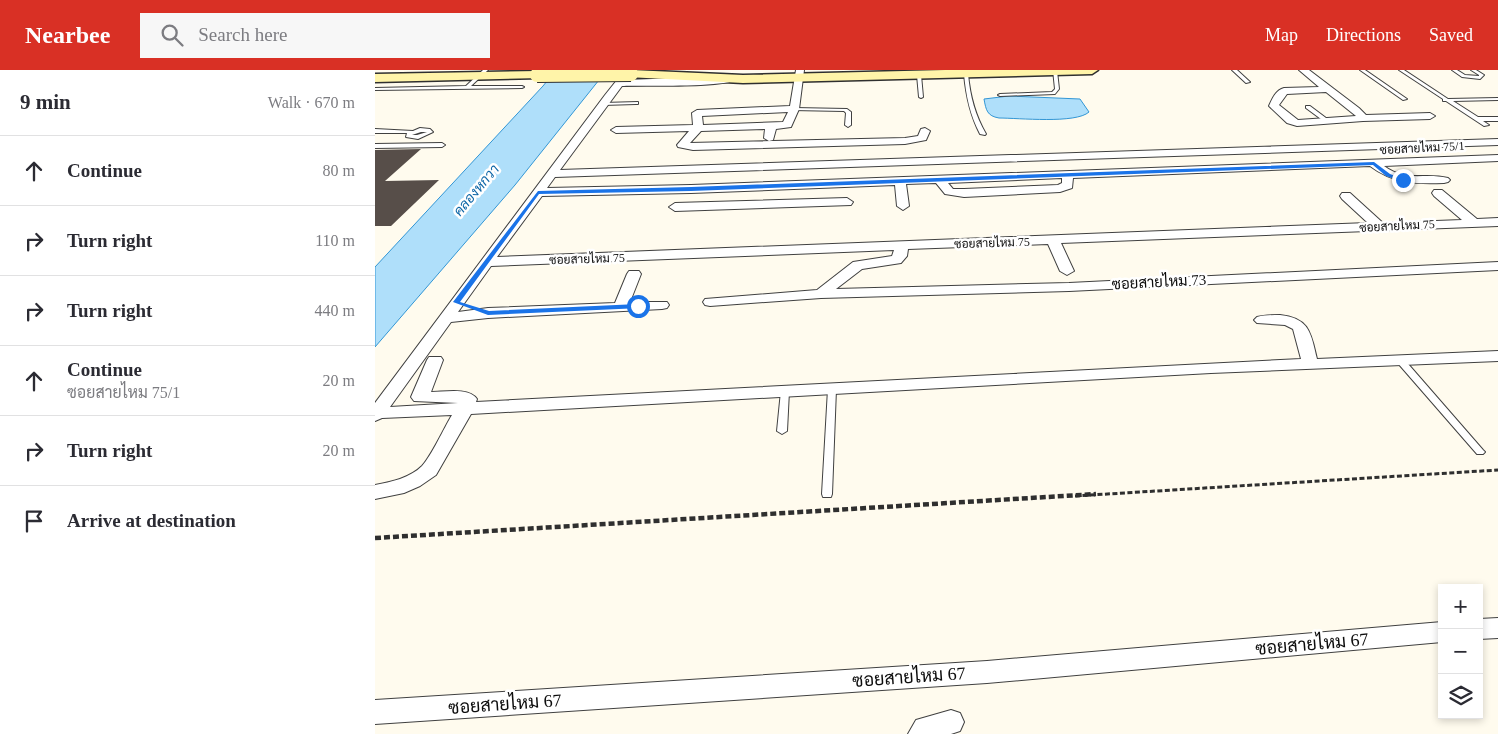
<!DOCTYPE html>
<meta charset="utf-8">
<style>
body{margin:0;font-family:"Times New Roman",Sarabun,serif;background:#f7f7f7;color:#2b2b33}
.controls{position:absolute;right:15px;bottom:15px;display:grid;overflow:hidden;border-radius:0px;box-shadow:0 2px 8px #0003}
.controls button{width:45px;height:45px;display:grid;place-items:center;padding:0;border:0;border-bottom:1px solid #e1e1e2;background:#fff;color:#2b2b33;font:25px sans-serif}
.stop{position:absolute;width:15px;height:15px;margin:-11px;border:4px solid #1a73e8;border-radius:50%;background:#fff}
.stop.end{background:#1a73e8;border-color:#fff;box-shadow:0 1px 5px #0008}
.list{margin:0;padding:0;list-style:none}
h2{display:flex;justify-content:space-between;align-items:center;height:65px;margin:0;padding:0 20px;font-size:21px}
h2 small{font-size:16px;font-weight:400;color:#7c7c81}
.list li{display:grid;grid-template-columns:32px 1fr auto;gap:15px;align-items:center;box-sizing:border-box;height:70px;padding:0 20px;border-top:1px solid #e1e1e2}
.list b{display:block;font-size:19px;white-space:nowrap}
.list p{margin:0;font-size:16px;white-space:nowrap;color:#7c7c81}
.list em{font-size:16px;font-style:normal;color:#7c7c81}
.icon{flex:none;width:28px;height:28px;fill:none;stroke:currentColor;stroke-width:2;stroke-linecap:round;stroke-linejoin:round}
.map{position:relative;flex:none;width:1123px;height:664px;overflow:hidden}
header{display:flex;align-items:center;gap:30px;box-sizing:border-box;height:70px;padding:0 25px;background:#d93025;color:#fff}
header strong{font-size:24px}
nav{display:flex;gap:28px;margin-inline-start:auto;font-size:18px}
.search{width:350px;height:45px;background:#f7f7f7;display:flex;align-items:center;gap:12px;box-sizing:border-box;padding:0 18px;border-radius:0px;color:#7c7c81;font-size:19px}
main{display:flex}
aside{flex:1;background:#fff}
.map>svg:first-child{display:block}
.water{fill:#afdffa;stroke:#3296d5}
.building{fill:#574e49}
.lines{fill:none;stroke-linecap:round;stroke-linejoin:round}
.service-casing{stroke:#404040;stroke-width:2}
.minor-casing{stroke:#404040;stroke-width:2}
.secondary-casing{stroke:#2f2f2f;stroke-width:3}
.path-far1{stroke:#2f2f2f;stroke-width:3;stroke-dasharray:5 2.5;stroke-linecap:butt}
.path{stroke:#2f2f2f;stroke-width:4.5;stroke-dasharray:6 3;stroke-linecap:butt}
.service{fill:#fff;fill-rule:evenodd}
.minor{fill:#fff;fill-rule:evenodd}
.secondary{fill:#fff4a9;fill-rule:evenodd}
.secondary-bridge-casing{stroke:#2f2f2f;stroke-width:16;stroke-linecap:butt}
.secondary-bridge{stroke:#fff4a9;stroke-width:14}
.route{fill:#1a73e8}
.labels{text-anchor:middle;stroke-width:5;stroke-linejoin:round;paint-order:stroke}
.far-street-label{font-size:12px;fill:#0d0d0d;stroke:#fff}
.far-water-label{font-size:14px;font-style:italic;fill:#0f67a7;stroke:#fff}
.street-label{font-size:15px;fill:#0d0d0d;stroke:#fff}
.near-street-label{font-size:18px;fill:#0d0d0d;stroke:#fff}
</style>
<header>
<strong>Nearbee</strong>
<div class="search"><svg class="icon" aria-label="search" viewBox="0 0 24 24"><circle cx="10" cy="10" r="6"/><path d="M15 15l6 6"/></svg>Search here</div>
<nav><a>Map</a><a>Directions</a><a>Saved</a></nav>
</header>
<main>
<aside>
<h2>9 min<small>Walk · 670 m</small></h2>
<ul class="list">
<li><svg class="icon" aria-label="ahead" viewBox="0 0 24 24"><path d="M12 20V5M6 11l6-6 6 6"/></svg><div><b>Continue</b></div><em>80 m</em></li>
<li><svg class="icon" aria-label="right" viewBox="0 0 24 24"><path d="M7 20v-9h11M14 6l5 5-5 5"/></svg><div><b>Turn right</b></div><em>110 m</em></li>
<li><svg class="icon" aria-label="right" viewBox="0 0 24 24"><path d="M7 20v-9h11M14 6l5 5-5 5"/></svg><div><b>Turn right</b></div><em>440 m</em></li>
<li><svg class="icon" aria-label="ahead" viewBox="0 0 24 24"><path d="M12 20V5M6 11l6-6 6 6"/></svg><div><b>Continue</b><p>ซอยสายไหม 75/1</p></div><em>20 m</em></li>
<li><svg class="icon" aria-label="right" viewBox="0 0 24 24"><path d="M7 20v-9h11M14 6l5 5-5 5"/></svg><div><b>Turn right</b></div><em>20 m</em></li>
<li><svg class="icon" aria-label="arrive" viewBox="0 0 24 24"><path d="M6 21V4h12l-3 4 3 4H6"/></svg><div><b>Arrive at destination</b></div></li>
</ul>
</aside>
<div class="map">
<svg width="1123" height="664" viewBox="0 0 1123 664">
<rect width="100%" height="100%" fill="#fffbee"/>
<!-- water -->
<path class="water" d="M181,0H232L140,115L0,277V197L168,16Z
M634,26L705,29L714,42C701,54 643,48 624,48C612,46 611,40 609,29Z"/>
<!-- building -->
<path class="building" d="M46,79L10,111L64,110L16,156H0V80Z"/>
<g class="lines">
<!-- service casing -->
<g class="service-casing">
<path id="service" d="M108,0H113L96,16H147L149,17L147,18L0,20V18L91,16Z
M678,0L682,1L684,19L680,24L625,26L623,25L625,24L677,22L680,19Z
M857,0H862L875,12L871,13Z
M985,0H990L1032,29L1028,30Z
M1024,0H1029L1073,29L1123,28V30L1078,31L1103,47H1123V51H1108L1114,55L1109,56L1071,31H1068V29Z
M1077,0H1082L1090,5L1104,6V5L1096,0H1101L1109,5L1105,9L1087,7Z
M591,3L593,4C595,26 600,45 611,64L610,65L605,64C595,45 591,26 589,4Z
M544,4L546,5L548,27L546,28L544,27L542,5Z
M263,32V34H261L228,35L226,34L228,33Z
M931,36H935L955,51L950,52L931,38Z
M419,38L472,39L476,42V55L473,57L470,55L471,43L469,41L417,40V38Z
M45,58L55,59L58,62L43,69L31,67L32,63H0V59L38,61ZM46,62H52L42,65H37Z
M0,74L67,73L70,75L67,77L0,78Z
M1021,287H1027L1108,380L1110,382L1108,384H1102L1021,291L1020,289Z
M457,316L461,319L457,424L456,427H448L447,424L453,319Z
M410,318L414,321L412,361L407,364L402,361L406,321Z"/>
</g>
<!-- minor casing -->
<g class="minor-casing">
<path id="minor" d="M250,0H259L251,10L357,6L362,9C351,18 266,15 247,16L185,100L1123,69V75L180,107L172,118L316,115L1123,85V91L1009,96C1032,113 1049,102 1073,108L1075,110L1073,112L1069,113C1041,114 1019,114 995,96L698,108L697,118L685,122L589,127L570,124L561,113L531,114L534,136L528,140L522,136L520,115L316,123L167,126L122,187L993,153L967,129L965,126L967,123H975L1008,153L1087,150L1059,126L1057,123L1059,120H1067L1102,149L1123,148V156L686,173L699,201L692,205L685,201L673,174L533,179L532,186L526,193L487,199L461,219L694,213L1123,192V200L694,221L446,228L335,236L330,235L328,232L330,229L442,220L478,192L517,186L519,180L116,196L83,242L113,238L240,233L252,204L254,201H264L266,204L255,232H292L294,235L292,238L287,239L113,248L76,252L15,337L83,333L39,331L36,327L52,290L54,287H66L68,290L56,322C69,322 94,317 102,329L101,332L926,289L918,259L910,255L882,253L879,250L882,247C889,245 897,245 905,245C935,248 936,264 942,289L1123,281V291L836,303L96,344L61,405L45,416L29,423L0,429V415C16,412 35,408 47,396C57,385 69,358 77,345L7,348L0,351V333L230,25ZM687,108V113L683,115L589,119H578L573,113Z
M421,0H429L424,39L416,57L401,59L398,70L394,71L389,68L390,59L326,61L315,73L530,68L543,66L546,59L550,58L555,61L551,70L530,74L318,80L303,77L302,75L314,61L241,63L236,60L241,57L318,55L317,43L322,40L415,36ZM413,42L408,52L328,55L327,46Z
M924,0H934L984,38L991,45L1055,43L1060,46L1055,49L988,51L922,56L912,53L894,36C897,29 901,20 909,18L944,17ZM951,22L981,46L923,50L904,35L912,24Z
M472,128L478,132L476,135L300,141L294,137L300,133Z
M1123,548V568L1104,569V549Z
M1067,552V572L612,613L0,654V630L612,591Z
M576,640L585,643L589,652L585,661L576,664H533L541,650Z"/>
</g>
<!-- secondary casing -->
<g class="secondary-casing">
<path id="secondary" d="M256,0L368,5L570,0H723L717,4L368,13L252,7L250,4Z
M162,1L166,2L168,5L166,8L0,12V4Z"/>
</g>
<!-- path-far1 -->
<path class="path-far1" d="M700,426L1123,400"/>
<!-- path -->
<path class="path" d="M0,468L721,424"/>
<!-- service -->
<use href="#service" class="service"/>
<!-- minor -->
<use href="#minor" class="minor"/>
<!-- secondary -->
<use href="#secondary" class="secondary"/>
<!-- secondary-bridge casing -->
<g class="secondary-bridge-casing">
<path id="secondary-bridge" d="M162,5L256,4"/>
</g>
<!-- secondary-bridge -->
<use href="#secondary-bridge" class="secondary-bridge"/>
</g>
<!-- route -->
<path class="route" d="M999,92L1015,104L1031,110L1028,112L1011,106L998,95L316,121L164,124L85,232L114,241L263,234L266,235V238L113,245L78,232L163,121L316,117Z"/>
<g class="labels">
<!-- far-street labels -->
<g class="far-street-label">
<text transform="translate(1047 78) rotate(-3)" y="4">ซอยสายไหม 75/1</text>
<text transform="translate(1022 156) rotate(-3)" y="4">ซอยสายไหม 75</text>
<text transform="translate(617 173) rotate(-2)" y="4">ซอยสายไหม 75</text>
<text transform="translate(212 189) rotate(-2)" y="4">ซอยสายไหม 75</text>
</g>
<!-- far-water labels -->
<g class="far-water-label">
<text transform="translate(101 120) rotate(-50)" y="5">คลองหกวา</text>
</g>
<!-- street labels -->
<g class="street-label">
<text transform="translate(784 212) rotate(-3)" y="5">ซอยสายไหม 73</text>
</g>
<!-- near-street labels -->
<g class="near-street-label">
<text transform="translate(937 574) rotate(-5)" y="6">ซอยสายไหม 67</text>
<text transform="translate(534 607) rotate(-4)" y="6">ซอยสายไหม 67</text>
<text transform="translate(130 634) rotate(-4)" y="6">ซอยสายไหม 67</text>
</g>
</g>
</svg>
<div class="controls">
<button>+</button>
<button>−</button>
<button><svg class="icon" aria-label="layers" viewBox="0 0 24 24"><path d="M12 4l9 5-9 5-9-5zM3 14l9 5 9-5"/></svg></button>
</div>
<div class="stop" style="left:263px;top:236px"></div>
<div class="stop end" style="left:1028px;top:110px"></div>
</div>
</main>
